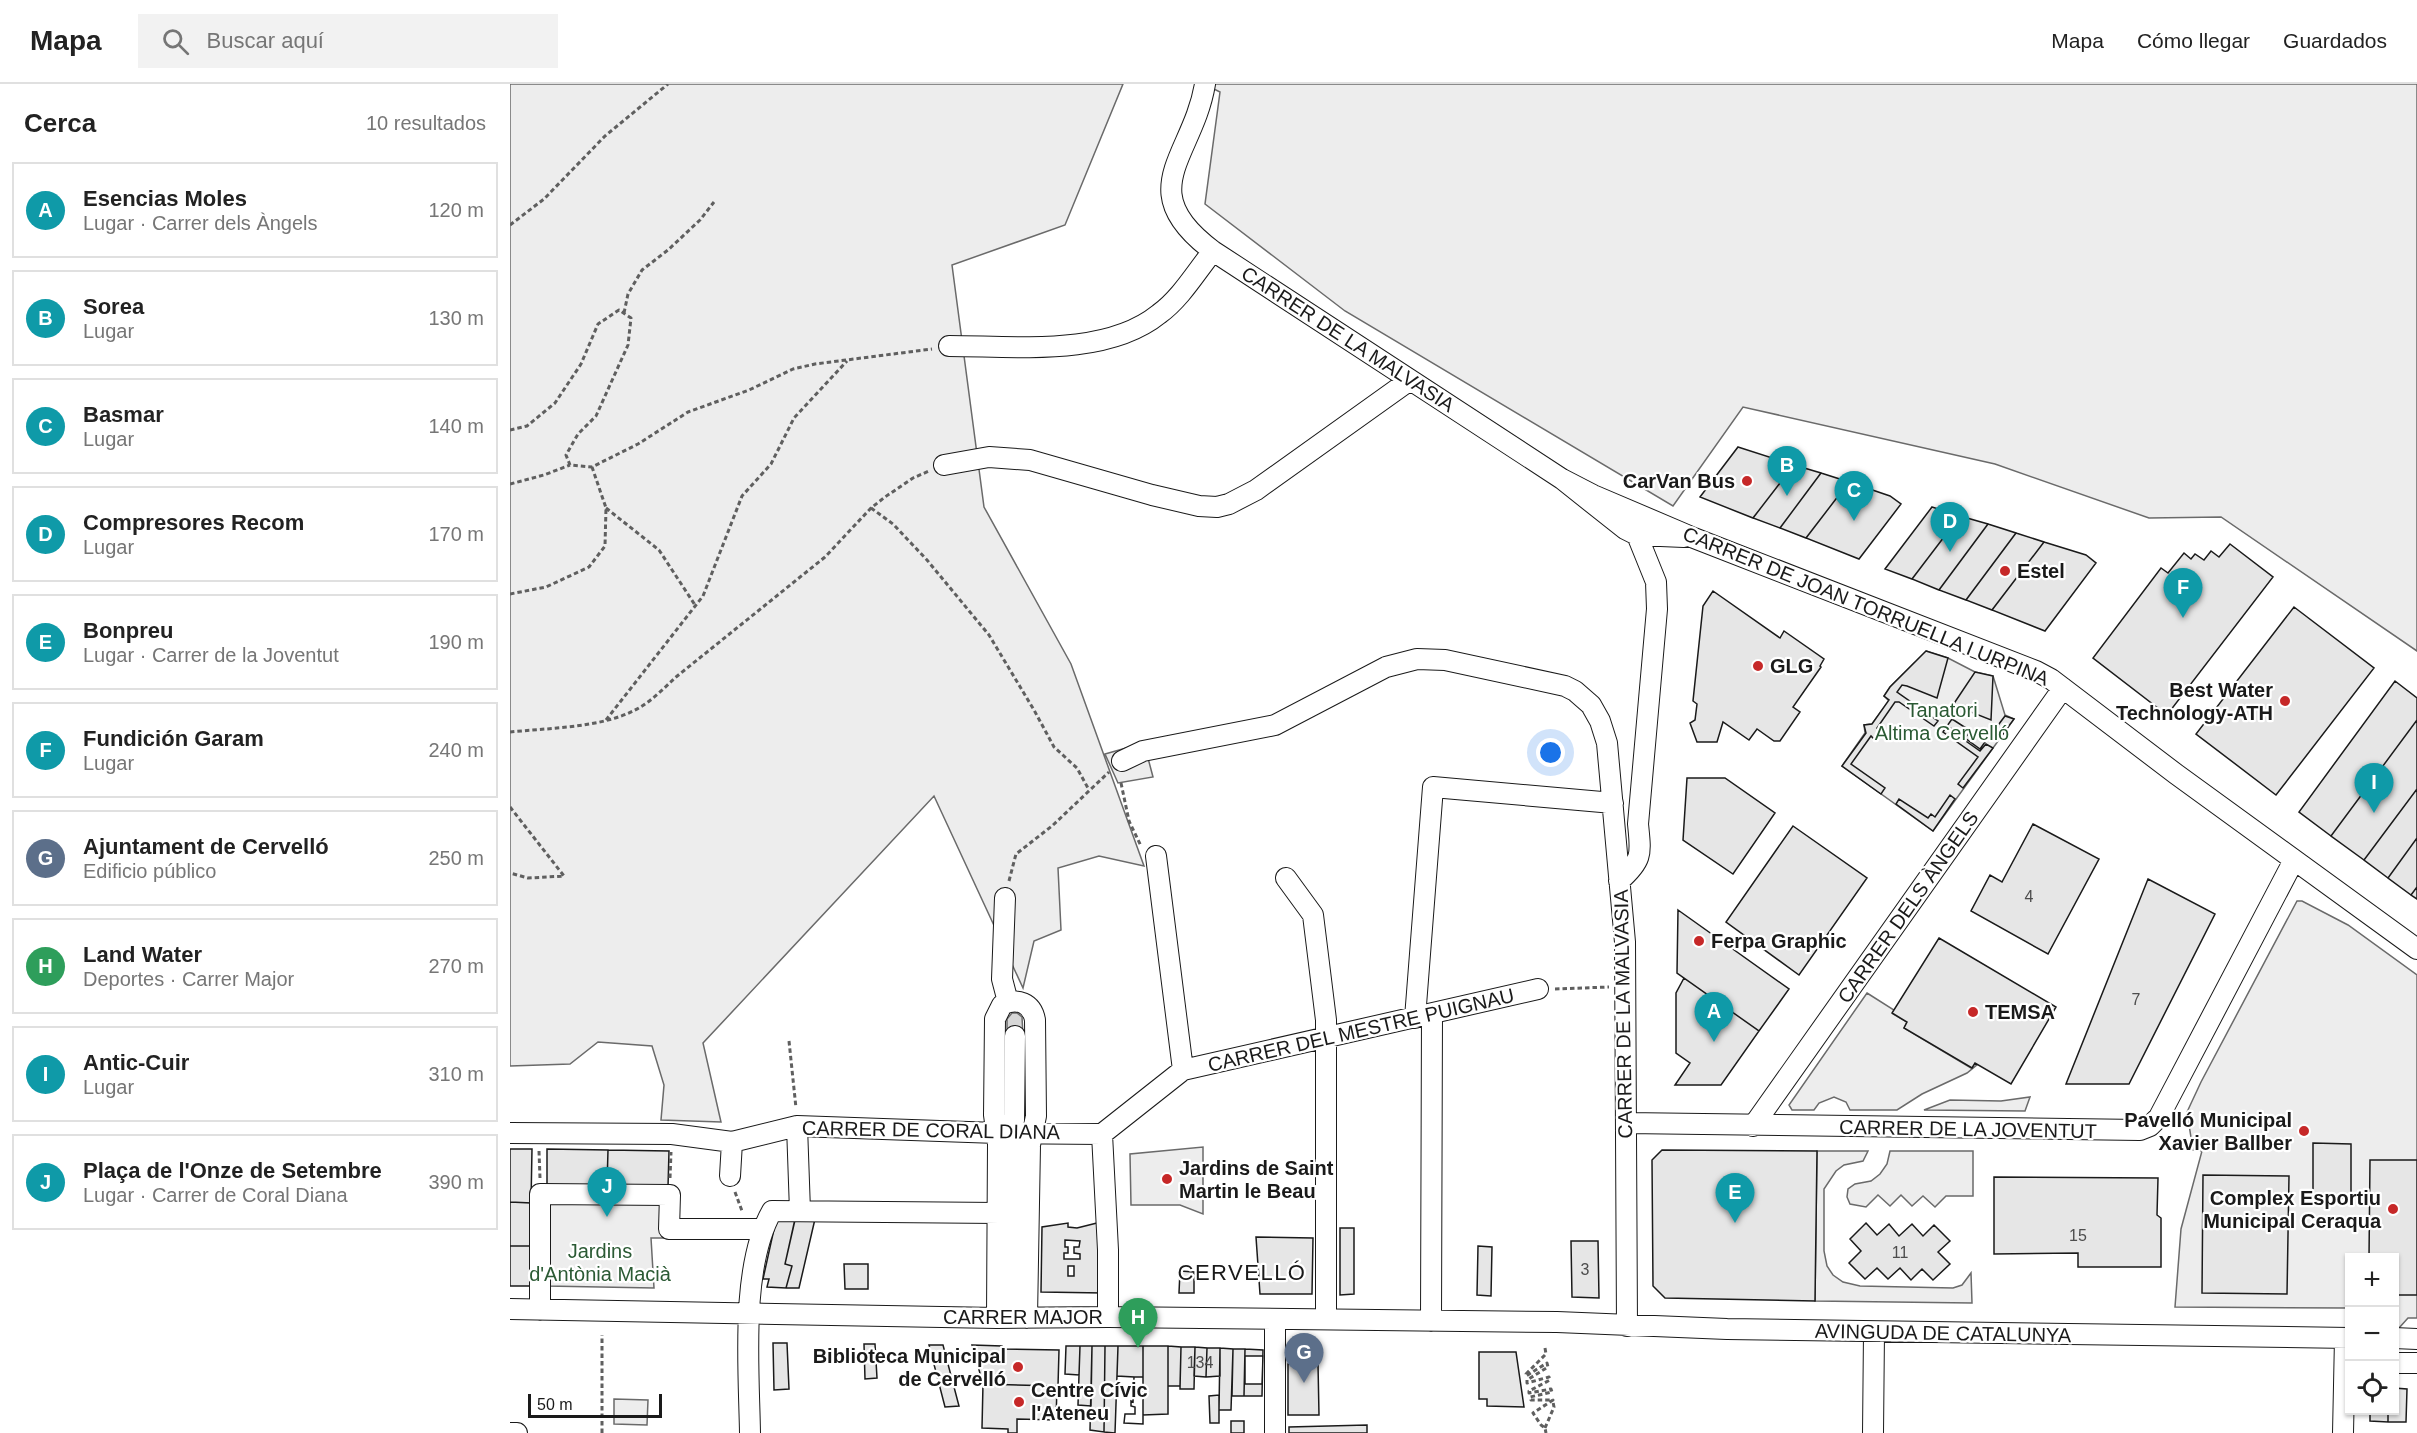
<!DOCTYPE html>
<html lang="es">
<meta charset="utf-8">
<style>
body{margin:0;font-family:Helvetica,sans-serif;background:#f2f2f2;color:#222}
.controls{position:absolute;right:18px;bottom:18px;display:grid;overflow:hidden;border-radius:0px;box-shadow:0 2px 4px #0004}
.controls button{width:54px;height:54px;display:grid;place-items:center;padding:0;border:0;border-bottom:2px solid #e0e0e0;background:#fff;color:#222;font:30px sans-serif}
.scale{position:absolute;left:18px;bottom:15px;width:134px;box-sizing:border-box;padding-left:6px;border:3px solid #1a1a1a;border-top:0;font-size:16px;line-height:21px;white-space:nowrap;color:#1a1a1a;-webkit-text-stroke:4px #fff;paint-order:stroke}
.you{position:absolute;left:1041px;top:669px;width:21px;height:21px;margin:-15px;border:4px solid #fff;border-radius:50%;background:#1a73e8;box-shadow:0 0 0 9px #1a73e833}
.badge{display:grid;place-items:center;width:39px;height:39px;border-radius:50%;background:#db2777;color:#fff;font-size:20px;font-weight:700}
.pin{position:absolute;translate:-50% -50px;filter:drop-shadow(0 2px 3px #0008)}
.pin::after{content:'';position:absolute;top:32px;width:21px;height:18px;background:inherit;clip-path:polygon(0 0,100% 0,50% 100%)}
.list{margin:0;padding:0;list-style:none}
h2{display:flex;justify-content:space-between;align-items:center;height:78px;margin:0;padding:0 24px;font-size:26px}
h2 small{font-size:20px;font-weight:400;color:#767676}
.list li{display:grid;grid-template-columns:39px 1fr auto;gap:18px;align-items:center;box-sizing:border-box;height:96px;margin:0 12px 12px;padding:0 12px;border:2px solid #e0e0e0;border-radius:0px}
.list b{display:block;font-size:22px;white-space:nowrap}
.list p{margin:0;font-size:20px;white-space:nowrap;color:#767676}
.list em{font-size:20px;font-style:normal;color:#767676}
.icon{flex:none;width:33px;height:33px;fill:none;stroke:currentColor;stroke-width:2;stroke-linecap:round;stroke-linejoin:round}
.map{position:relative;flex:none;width:1907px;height:1349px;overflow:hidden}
header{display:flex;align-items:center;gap:36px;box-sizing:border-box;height:84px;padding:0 30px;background:#fff;border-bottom:2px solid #e0e0e0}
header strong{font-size:28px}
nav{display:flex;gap:33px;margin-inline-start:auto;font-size:21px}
.search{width:420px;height:54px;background:#f2f2f2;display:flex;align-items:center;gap:15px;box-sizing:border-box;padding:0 21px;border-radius:0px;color:#767676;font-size:22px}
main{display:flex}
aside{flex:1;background:#fff}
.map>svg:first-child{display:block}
.built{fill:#ededed;stroke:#6a6a6a;stroke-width:1.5}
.water{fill:#d7d7d7;stroke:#6a6a6a;stroke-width:1.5}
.building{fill:#e6e6e6;stroke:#1a1a1a;stroke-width:1.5;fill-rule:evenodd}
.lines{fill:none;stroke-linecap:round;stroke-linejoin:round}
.minor-casing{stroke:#1a1a1a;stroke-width:22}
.path{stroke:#5f5f5f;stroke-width:3;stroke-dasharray:4.5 3;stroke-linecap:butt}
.minor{stroke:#fff;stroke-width:20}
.poi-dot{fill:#c62828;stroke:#fff;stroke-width:2}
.labels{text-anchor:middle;stroke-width:4.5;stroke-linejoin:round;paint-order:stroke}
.number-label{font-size:16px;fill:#4d4d4d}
.street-label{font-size:20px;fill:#1a1a1a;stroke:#fff}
.poi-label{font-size:20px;font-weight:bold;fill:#1a1a1a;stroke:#fff;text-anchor:start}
.park-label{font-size:20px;fill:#2b5a34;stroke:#fff}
.quarter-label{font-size:22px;letter-spacing:1.5px;fill:#1a1a1a;stroke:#fff}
</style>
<header>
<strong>Mapa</strong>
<div class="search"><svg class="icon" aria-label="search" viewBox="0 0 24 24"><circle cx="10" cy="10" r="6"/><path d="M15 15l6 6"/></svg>Buscar aquí</div>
<nav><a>Mapa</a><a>Cómo llegar</a><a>Guardados</a></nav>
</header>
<main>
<aside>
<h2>Cerca<small>10 resultados</small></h2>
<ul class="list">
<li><span class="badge" style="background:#0f9aa8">A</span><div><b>Esencias Moles</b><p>Lugar · Carrer dels Àngels</p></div><em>120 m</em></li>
<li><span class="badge" style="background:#0f9aa8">B</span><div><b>Sorea</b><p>Lugar</p></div><em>130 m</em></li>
<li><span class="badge" style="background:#0f9aa8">C</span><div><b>Basmar</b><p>Lugar</p></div><em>140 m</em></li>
<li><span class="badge" style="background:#0f9aa8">D</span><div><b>Compresores Recom</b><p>Lugar</p></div><em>170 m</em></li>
<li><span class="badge" style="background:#0f9aa8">E</span><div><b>Bonpreu</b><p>Lugar · Carrer de la Joventut</p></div><em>190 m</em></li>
<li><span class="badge" style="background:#0f9aa8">F</span><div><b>Fundición Garam</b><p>Lugar</p></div><em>240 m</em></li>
<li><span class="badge" style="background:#5c6f8a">G</span><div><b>Ajuntament de Cervelló</b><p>Edificio público</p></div><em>250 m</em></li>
<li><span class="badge" style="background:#2e9e5b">H</span><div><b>Land Water</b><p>Deportes · Carrer Major</p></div><em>270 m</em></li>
<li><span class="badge" style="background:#0f9aa8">I</span><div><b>Antic-Cuir</b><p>Lugar</p></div><em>310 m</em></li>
<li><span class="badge" style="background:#0f9aa8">J</span><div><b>Plaça de l'Onze de Setembre</b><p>Lugar · Carrer de Coral Diana</p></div><em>390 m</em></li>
</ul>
</aside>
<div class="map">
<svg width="1907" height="1349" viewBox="0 0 1907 1349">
<rect width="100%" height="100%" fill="#fff"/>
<!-- built -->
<path class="built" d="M0,0H613L555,141L442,181L474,423L561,580L634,782L589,772L548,784L551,846L524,857L513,904L424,712L193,959L211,1038L151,1036L154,1001L142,962L88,958L60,980L0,982Z
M694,0H1907V567L1711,433L1639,434L1485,380L1233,323L1163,422L835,227L695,120L710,8Z
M1416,567L1438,574L1465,588L1483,592L1495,631L1504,635L1423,747L1332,682L1355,649L1354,641L1362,640L1379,617L1374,612L1380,603Z
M634,659L643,693L608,699L595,670Z
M1787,817H1792L1838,841L1907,891V1234H1898L1889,1244H1885L1884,1174H1840L1839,1234H1837V1224L1665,1223L1671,1145L1692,1067L1683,1066L1677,1028L1691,998Z
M1357,909L1384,926L1383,930L1397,938L1394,944L1461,984L1465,979L1468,980L1457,989L1412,1010L1387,1026H1340L1336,1018L1324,1013L1309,1019L1304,1026H1282L1279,1021Z
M1520,1013L1515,1027L1414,1026L1440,1016L1491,1017Z
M693,1063V1130L670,1121H621L620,1070Z
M1307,1067H1358L1353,1077L1334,1081L1326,1087L1314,1105V1167L1317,1182L1323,1191L1333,1198L1350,1202L1443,1204L1452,1201L1461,1189L1462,1219L1305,1217Z
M1380,1067H1463V1112H1436L1425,1123L1413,1112L1402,1122L1391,1111L1380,1122L1368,1111L1356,1123L1340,1120L1337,1113L1338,1105L1345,1100L1361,1097L1370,1090L1377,1080Z
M37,1112L158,1113L157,1154H141L144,1204L36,1202Z
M104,1315L138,1316L137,1341L104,1340Z"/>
<!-- water -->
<path class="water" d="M502,929H507L512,933L513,952H497V935Z"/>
<!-- building -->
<path class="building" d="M1228,363L1284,381L1243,434L1190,413Z
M1284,381L1311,389L1270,444L1243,434Z
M1311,389L1339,398L1296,454L1270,444Z
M1339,398L1380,412L1391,420L1349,475L1296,454Z
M1422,423L1450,432L1402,495L1375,485Z
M1450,432L1478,440L1429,506L1402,495Z
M1478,440L1506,449L1456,516L1429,506Z
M1506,449L1534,458L1482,526L1456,516Z
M1534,458L1576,471L1586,479L1535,547L1482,526Z
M1720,460L1763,493L1657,631L1583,574L1651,484L1658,489L1674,469L1681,475L1685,470L1694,476L1701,467L1709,473Z
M1203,507L1270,554L1274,547L1314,575L1310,582L1311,583L1283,623L1290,628L1270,657H1264L1247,645L1239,656L1213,638L1207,658H1187L1180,639L1185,636L1187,620L1183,617L1193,522Z
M1784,523L1864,584L1766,711L1686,650Z
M1416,567L1438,574L1427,614L1397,602L1392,601L1387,608L1428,637L1424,642L1389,618H1385L1367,644L1372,647L1365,656L1361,652L1341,680L1375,704L1371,710L1332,682L1356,649L1354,641L1362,640L1379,616L1374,612L1380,603Z
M1465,588L1483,592L1481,636L1443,621Z
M1885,597L1907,614V636L1821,752L1789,728Z
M1495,632L1504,635L1490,654L1483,648Z
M1442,635L1456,644L1451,651L1437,642Z
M1907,636V705L1854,776L1821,752Z
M1436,643L1470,667L1476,660L1483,664L1453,704L1448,700L1468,673L1433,648Z
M1460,647L1475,658L1470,665L1455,654Z
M1177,694H1215L1265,729L1223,790L1173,756Z
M1907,705V754L1878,794L1854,776Z
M1440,711L1445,715L1423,747L1386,720L1389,715L1418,734L1421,730L1425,733Z
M1523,740L1589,775L1538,870L1461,827L1480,791L1492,798Z
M1283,742L1357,794L1289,891L1216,838Z
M1907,754V803L1901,811L1878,794Z
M1638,795L1705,830L1619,1000H1556Z
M1907,803V815L1901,811Z
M1168,826L1279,905L1249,947L1167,889Z
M1429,854L1546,923L1501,1000L1465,979L1462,984L1394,944L1397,938L1382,929Z
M1174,894L1249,947L1211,1001H1165L1180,979L1166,969V909Z
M1803,1059L1841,1060V1114H1803Z
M0,1065H22L21,1119L0,1118Z
M37,1065L98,1066L97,1102H37Z
M98,1066L159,1067L158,1103L97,1102Z
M1152,1066L1307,1067L1305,1217L1155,1214L1143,1202L1142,1076Z
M1860,1076H1907V1211H1884V1174H1859Z
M1693,1091L1779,1092L1777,1210L1692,1209Z
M1484,1093L1648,1094L1647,1131L1651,1134V1183H1568V1169L1484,1170Z
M0,1118L21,1119L20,1162H0Z
M285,1135H305L289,1204H276L282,1182L275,1180Z
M266,1136H285L275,1180L282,1182L276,1204L257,1203L259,1195H253Z
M591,1138L593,1209L531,1208L532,1143L558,1139V1143L567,1144ZM555,1156L570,1157L569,1163H564V1169L570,1170V1175H554V1169H558V1163H555ZM558,1182H564V1192H558Z
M1356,1139L1367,1151L1379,1140L1389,1152L1402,1140L1413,1152L1424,1141L1440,1157L1428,1168L1440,1180L1423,1196L1412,1185L1401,1196L1390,1184L1378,1195L1367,1184L1355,1195L1339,1179L1351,1167L1340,1155Z
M830,1144H844V1210L830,1211Z
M746,1153L803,1154L802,1210H750Z
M1061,1157H1088L1089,1214L1062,1213Z
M0,1162H20V1202H0Z
M968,1162L982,1163L981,1212L967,1211Z
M334,1180H358V1205H335Z
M670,1187L684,1188V1209H669Z
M263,1259H277L279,1305L264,1306Z
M354,1260H365L367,1294L355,1295Z
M419,1261H433L449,1322L435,1323Z
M462,1261L492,1262V1265L549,1266L548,1302L473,1300Z
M556,1262H570L569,1291L555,1290Z
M570,1262H582L581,1322L568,1321Z
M582,1262H595L594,1348L580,1346Z
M595,1262H608L605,1349L594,1348Z
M608,1262H633V1340L614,1339L615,1330H625V1323L621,1322V1317L623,1318L624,1293L607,1292Z
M633,1262H658V1330L633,1331Z
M658,1262L671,1263L670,1302H658Z
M671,1263H685L684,1305H670Z
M685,1263L697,1264L696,1293L684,1292Z
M697,1264H710V1292L696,1293Z
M710,1264L723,1265L721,1326H709Z
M723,1265H735L734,1312H722Z
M735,1265L753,1266L752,1312H734Z
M969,1268H1006L1014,1323L977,1322V1315H969Z
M735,1272H753L752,1300H735Z
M778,1280H808L809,1331H778Z
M624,1293H633V1340L614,1339L615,1330H625V1323L621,1322V1317L623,1318Z
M473,1300L547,1302L546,1336L507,1335V1349H498V1345L472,1344Z
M1884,1304L1897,1305L1896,1338H1878V1326H1884Z
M709,1311V1339H700L699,1312Z
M1860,1326H1878V1338L1860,1337Z
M721,1337H734V1349H721Z
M857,1341V1349H779V1343Z"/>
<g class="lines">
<!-- minor casing -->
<g class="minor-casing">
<path id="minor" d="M695,0C683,73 621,106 703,167L1052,395L1115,445L1127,451L1174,453
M439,262C504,262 596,273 649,230C671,214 686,188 703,167
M434,381L479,373L520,376L642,411L689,422L707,423L719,420L746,406L900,296
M1052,395L1083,411L1184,454L1526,587L1541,595L1666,690L1907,865
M612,677L633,667L765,641L876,583L907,575L935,576L1055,602L1065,607L1081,621L1090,637L1097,659L1115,858L1117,1242
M646,772L673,986
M776,794L803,831L816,936V1235
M1109,797C1133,776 1131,770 1128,740L1147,525L1146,498L1127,451
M495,814L492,895L498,918
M905,934L923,703L1103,719
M504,1037L505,952
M1116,1039L1630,1046L1640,1042L1649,1033L1784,776
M287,1042L290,1127
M1243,1042L1553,604
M0,1049L162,1050L222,1058L287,1042L487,1049L592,1050
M592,1050L673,986L1028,905
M592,1050L598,1166V1233
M220,1092L222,1058
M502,1221L504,1056
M0,1225L487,1234L598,1233L1047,1238L1217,1245L1840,1254
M30,1226V1110L160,1111L159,1145H251
M487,1234L488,1060L484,1031L485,935L492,921C507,913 522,919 525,936L526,1032L520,1061L517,1234
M921,1237L922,930
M1884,1254L1907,1255
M1884,1279H1907
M0,1349H7
M240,1349C239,1285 230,1183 262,1127L488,1129
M765,1349V1235
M1363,1349L1364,1248
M1833,1349L1835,1254"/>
</g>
<!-- path -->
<path class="path" d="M0,141L34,115L95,52L158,0
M114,229L118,210L132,186L158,166L190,136L204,118
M0,346L17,342L45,319L71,280L88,240L109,226L121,234L118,261L86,332L68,350L56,371L60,381L82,383L128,360L178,328L239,306L283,285L305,280L422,265
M0,400L34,391L60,381
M96,424L149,466L185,521
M361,424L383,440L417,476L479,551L524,626L544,663L567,684L579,706
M0,510L36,503L79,483L95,462L96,424L82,383
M96,636L193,512L232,412L261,380L284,334L337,277
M0,648C38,644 89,644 123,627C140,619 153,605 166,593L315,473L361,424L375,413L403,394L419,387
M611,699L619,737L631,762
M0,723L54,792L18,794L0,789
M499,797L506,770L542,742L599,688
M1045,905L1099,903
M279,957L286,1024
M29,1067L30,1094
M160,1094L161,1068
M225,1108L232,1127
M1035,1264L1036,1270L1016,1290V1292L1037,1279L1038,1283L1017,1296V1299L1039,1293L1040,1296L1019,1307V1309L1041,1305L1042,1308L1020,1313L1021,1316H1043L1023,1329L1031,1341L1035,1344L1036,1349
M1035,1344L1044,1323L1043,1318
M92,1349V1251"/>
<!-- minor -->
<use href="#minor" class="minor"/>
</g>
<!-- markers -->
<g class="poi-dot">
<circle cx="1237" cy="397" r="6"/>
<circle cx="1495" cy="487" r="6"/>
<circle cx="1248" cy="582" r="6"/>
<circle cx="1775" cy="617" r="6"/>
<circle cx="1189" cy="857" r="6"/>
<circle cx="1463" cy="928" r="6"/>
<circle cx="1794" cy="1047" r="6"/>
<circle cx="657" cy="1095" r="6"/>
<circle cx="1883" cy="1125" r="6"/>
<circle cx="508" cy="1283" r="6"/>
<circle cx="509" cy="1318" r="6"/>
</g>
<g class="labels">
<!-- number labels -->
<g class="number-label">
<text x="1519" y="818">4</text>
<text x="1626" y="921">7</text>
<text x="1568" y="1157">15</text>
<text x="1390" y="1174">11</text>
<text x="1075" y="1191">3</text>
<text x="690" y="1284">134</text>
</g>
<!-- street labels -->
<g class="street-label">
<text transform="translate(838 255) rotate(33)" y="7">CARRER DE LA MALVASIA</text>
<text transform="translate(1356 522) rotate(22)" y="7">CARRER DE JOAN TORRUELLA I URPINA</text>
<text transform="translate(1398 823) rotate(-55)" y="7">CARRER DELS ÀNGELS</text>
<text transform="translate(1113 930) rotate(-91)" y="7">CARRER DE LA MALVASIA</text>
<text transform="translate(851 946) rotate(-13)" y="7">CARRER DEL MESTRE PUIGNAU</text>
<text transform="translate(1458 1045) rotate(1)" y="7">CARRER DE LA JOVENTUT</text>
<text transform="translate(421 1046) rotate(1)" y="7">CARRER DE CORAL DIANA</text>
<text x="513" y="1240">CARRER MAJOR</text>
<text transform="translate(1433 1249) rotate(1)" y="7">AVINGUDA DE CATALUNYA</text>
</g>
<!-- poi labels -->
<g class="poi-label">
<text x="1225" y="404" text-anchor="end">CarVan Bus</text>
<text x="1507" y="494">Estel</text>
<text x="1260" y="589">GLG</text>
<text x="1763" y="613" text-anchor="end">Best Water<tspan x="1763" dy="23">Technology-ATH</tspan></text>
<text x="1201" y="864">Ferpa Graphic</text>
<text x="1475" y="935">TEMSA</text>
<text x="1782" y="1043" text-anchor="end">Pavelló Municipal<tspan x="1782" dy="23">Xavier Ballber</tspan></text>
<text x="669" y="1091">Jardins de Saint<tspan x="669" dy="23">Martin le Beau</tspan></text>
<text x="1871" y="1121" text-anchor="end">Complex Esportiu<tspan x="1871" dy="23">Municipal Ceraqua</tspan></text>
<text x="496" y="1279" text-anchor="end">Biblioteca Municipal<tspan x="496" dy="23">de Cervelló</tspan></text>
<text x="521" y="1313">Centre Cívic<tspan x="521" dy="23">l'Ateneu</tspan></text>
</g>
<!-- park labels -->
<g class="park-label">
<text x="1432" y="633">Tanatori<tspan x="1432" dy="23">Altima Cervelló</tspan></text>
<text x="90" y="1174">Jardins<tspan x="90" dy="23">d'Antònia Macià</tspan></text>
</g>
<!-- quarter labels -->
<g class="quarter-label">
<text x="732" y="1196">CERVELLÓ</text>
</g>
</g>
</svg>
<div class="controls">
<button>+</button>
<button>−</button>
<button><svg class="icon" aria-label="locate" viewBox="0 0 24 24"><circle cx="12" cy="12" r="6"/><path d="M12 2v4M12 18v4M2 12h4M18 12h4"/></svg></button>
</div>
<div class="scale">50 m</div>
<div class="you"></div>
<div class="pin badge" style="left:1204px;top:958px;background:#0f9aa8">A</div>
<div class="pin badge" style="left:1277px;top:412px;background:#0f9aa8">B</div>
<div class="pin badge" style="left:1344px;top:437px;background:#0f9aa8">C</div>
<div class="pin badge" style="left:1440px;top:468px;background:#0f9aa8">D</div>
<div class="pin badge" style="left:1225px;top:1139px;background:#0f9aa8">E</div>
<div class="pin badge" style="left:1673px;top:534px;background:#0f9aa8">F</div>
<div class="pin badge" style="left:794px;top:1299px;background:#5c6f8a">G</div>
<div class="pin badge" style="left:628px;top:1264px;background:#2e9e5b">H</div>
<div class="pin badge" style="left:1864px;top:729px;background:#0f9aa8">I</div>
<div class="pin badge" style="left:97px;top:1133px;background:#0f9aa8">J</div>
</div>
</main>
